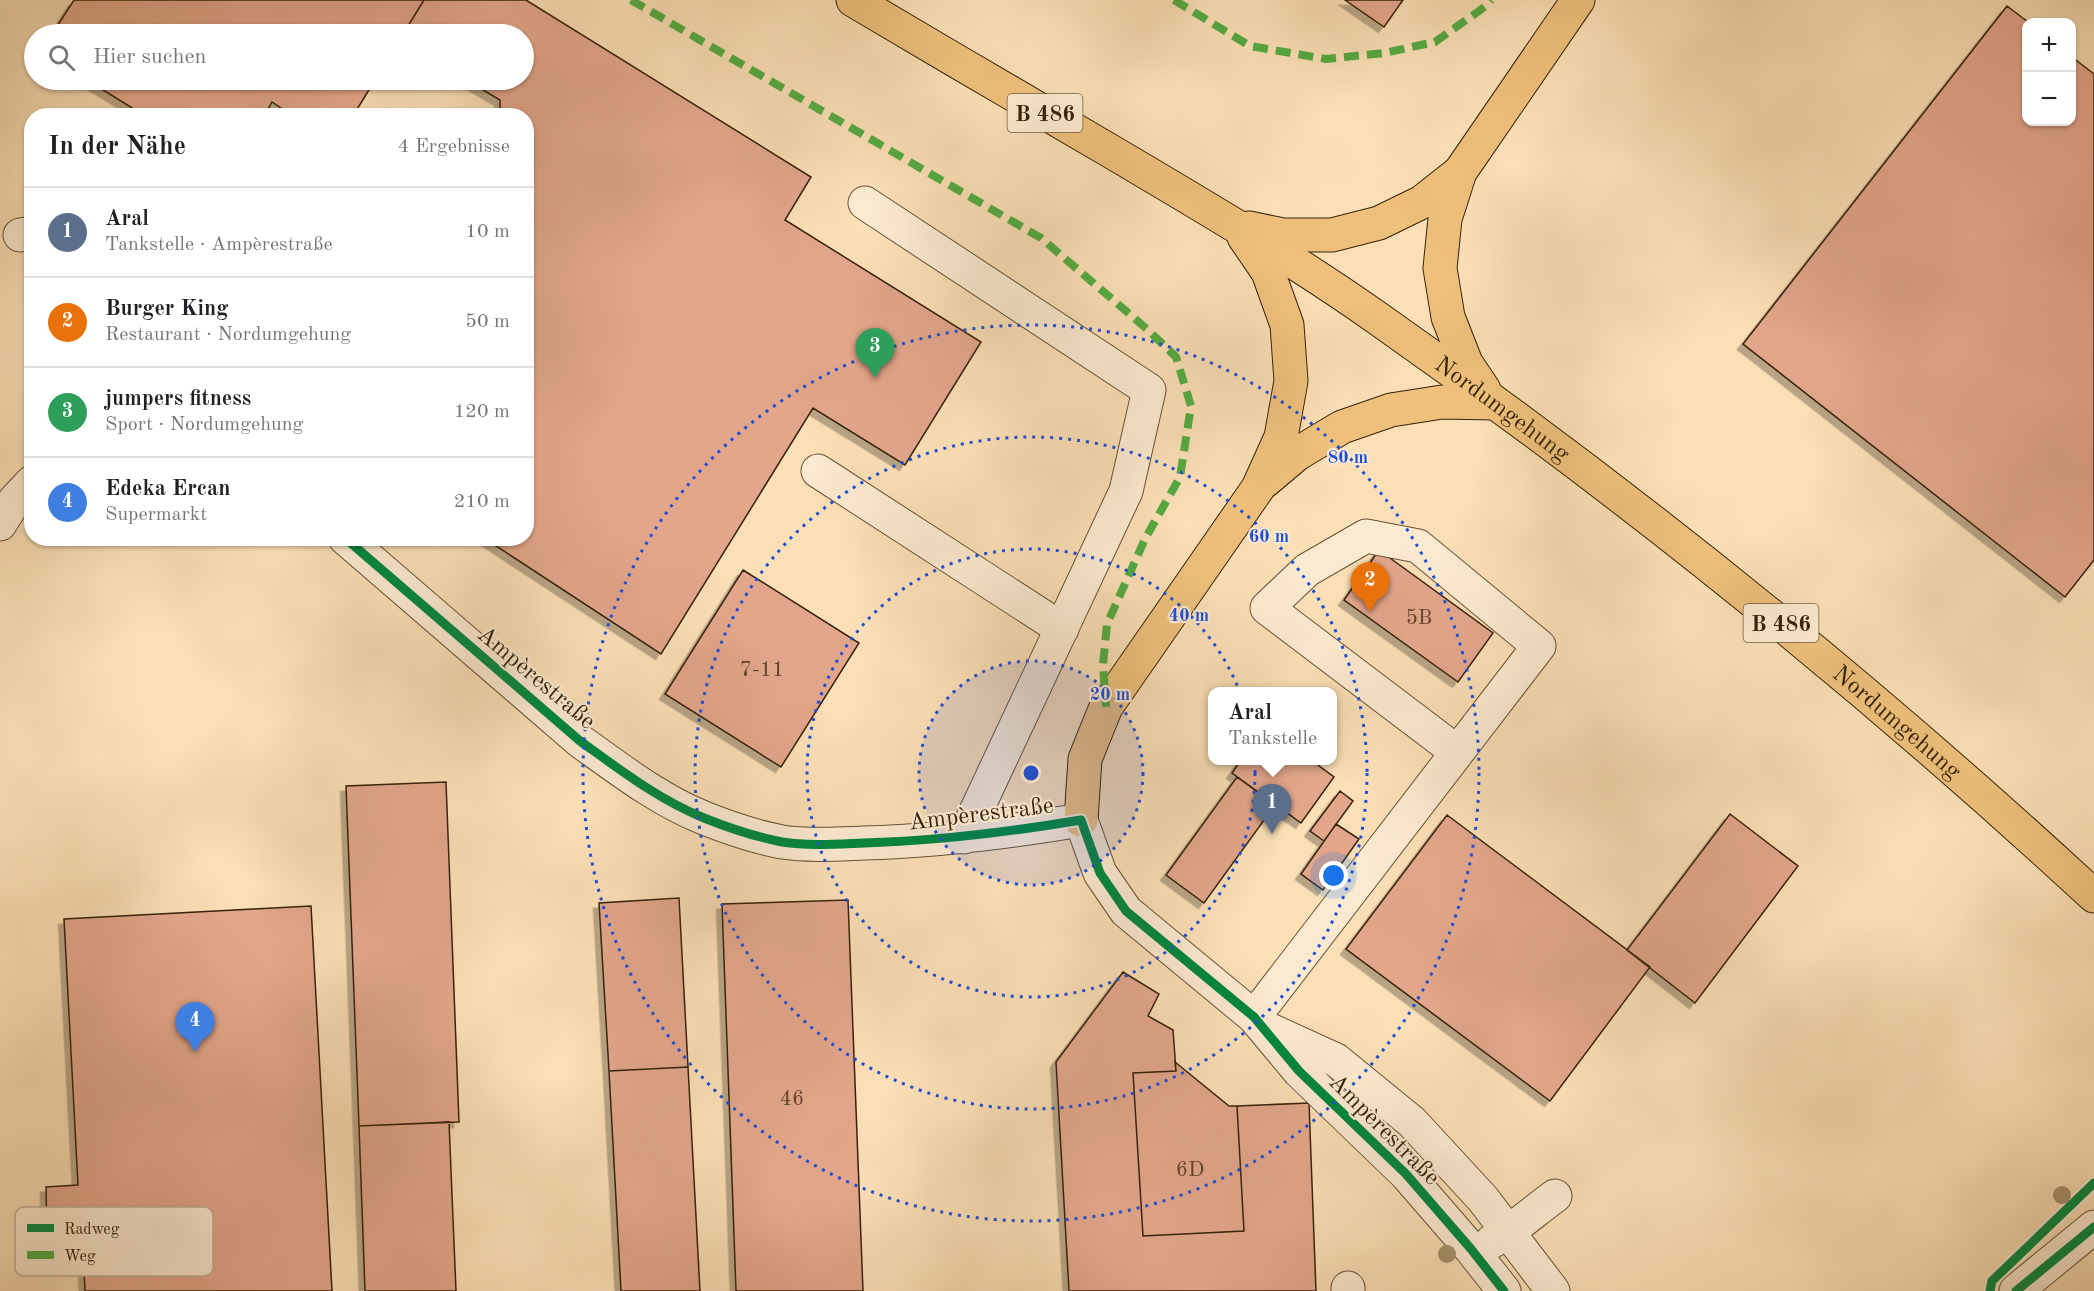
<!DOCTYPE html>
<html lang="de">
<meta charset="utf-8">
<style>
body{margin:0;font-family:"Old Standard TT",serif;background:#f2f2f2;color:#202124}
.controls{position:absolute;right:18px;top:18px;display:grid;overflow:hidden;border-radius:12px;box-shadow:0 2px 4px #0004}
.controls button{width:54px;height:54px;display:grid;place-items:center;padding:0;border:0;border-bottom:2px solid #e0e0e0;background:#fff;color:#202124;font:30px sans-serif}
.you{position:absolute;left:1334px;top:876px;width:21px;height:21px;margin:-15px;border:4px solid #fff;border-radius:50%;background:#1a73e8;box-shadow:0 0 0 9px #1a73e833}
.badge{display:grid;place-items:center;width:39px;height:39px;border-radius:50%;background:#111827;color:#fff;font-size:20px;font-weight:700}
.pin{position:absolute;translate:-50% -50px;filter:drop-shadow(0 2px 3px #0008)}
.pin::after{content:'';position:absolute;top:32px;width:21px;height:18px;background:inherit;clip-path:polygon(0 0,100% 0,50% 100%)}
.popup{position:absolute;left:1208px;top:687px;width:129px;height:78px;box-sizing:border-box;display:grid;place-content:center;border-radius:12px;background:#fff;filter:drop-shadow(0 2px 4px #0005);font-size:20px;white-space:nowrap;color:#757577}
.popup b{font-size:22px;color:#202124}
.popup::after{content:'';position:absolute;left:50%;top:100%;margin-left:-12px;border:12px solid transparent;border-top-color:#fff}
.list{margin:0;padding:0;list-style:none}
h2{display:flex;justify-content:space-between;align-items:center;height:78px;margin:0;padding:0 24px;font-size:26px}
h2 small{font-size:20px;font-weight:400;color:#757577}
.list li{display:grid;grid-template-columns:39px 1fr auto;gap:18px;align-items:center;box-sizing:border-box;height:90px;padding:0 24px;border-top:2px solid #e0e0e0}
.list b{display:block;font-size:22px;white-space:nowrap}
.list p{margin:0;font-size:20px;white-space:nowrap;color:#757577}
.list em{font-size:20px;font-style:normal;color:#757577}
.icon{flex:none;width:33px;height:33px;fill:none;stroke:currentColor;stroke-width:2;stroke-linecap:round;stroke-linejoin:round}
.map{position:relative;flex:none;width:2094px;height:1291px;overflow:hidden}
.search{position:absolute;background:#fff;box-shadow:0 2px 4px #0004;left:24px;top:24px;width:510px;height:66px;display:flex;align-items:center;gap:15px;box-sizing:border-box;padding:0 21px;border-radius:33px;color:#757577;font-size:22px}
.panel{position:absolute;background:#fff;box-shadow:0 2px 4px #0004;left:24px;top:108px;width:510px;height:438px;border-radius:24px}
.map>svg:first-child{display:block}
.building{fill:#e3a68b;stroke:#34220a;stroke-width:1.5;filter:url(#shadow)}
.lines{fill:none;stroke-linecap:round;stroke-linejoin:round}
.minor-casing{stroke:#665135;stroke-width:35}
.major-casing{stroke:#34220a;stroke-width:35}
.minor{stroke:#fcead0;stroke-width:33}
.major{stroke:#eec07b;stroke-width:33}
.quiet{stroke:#54aa41;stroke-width:8;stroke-dasharray:15 8;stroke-linecap:butt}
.cycleway-casing{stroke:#fcead0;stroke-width:13}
.cycleway{stroke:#00873e;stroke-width:9}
.tree{fill:#a6916c}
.ring{fill:none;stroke:#1d4ed8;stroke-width:3;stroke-dasharray:3 6}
.labels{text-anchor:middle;stroke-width:4.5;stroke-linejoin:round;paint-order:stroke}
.number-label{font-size:21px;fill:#60432a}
.shield{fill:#fcead0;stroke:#705e45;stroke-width:1.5}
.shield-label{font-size:22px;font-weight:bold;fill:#34220a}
.street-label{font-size:24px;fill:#34220a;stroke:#fcead0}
.key{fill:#fcead0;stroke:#c0ae95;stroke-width:1.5}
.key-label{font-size:16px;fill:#34220a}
.centre{fill:#1d4ed8;stroke:#fcead0;stroke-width:3}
.ring-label{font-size:18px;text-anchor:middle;font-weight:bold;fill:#1d4ed8;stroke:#fcead0;stroke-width:4.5;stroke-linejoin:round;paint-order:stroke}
</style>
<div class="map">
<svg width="2094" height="1291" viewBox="0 0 2094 1291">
<defs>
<filter id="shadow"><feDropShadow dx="-5.5" dy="5.5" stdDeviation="0" flood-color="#0004"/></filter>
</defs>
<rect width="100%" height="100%" fill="#fbdfb6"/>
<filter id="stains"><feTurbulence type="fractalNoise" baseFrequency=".00333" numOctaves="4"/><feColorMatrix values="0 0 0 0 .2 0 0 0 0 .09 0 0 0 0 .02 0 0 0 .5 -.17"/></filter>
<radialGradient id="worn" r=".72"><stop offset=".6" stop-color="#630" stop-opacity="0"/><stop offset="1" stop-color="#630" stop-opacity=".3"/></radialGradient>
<!-- building -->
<path class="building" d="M74,0H424L403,34H52Z
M424,0H526L811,177L785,220L981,342L905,465L813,408L661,654L484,538H526V116H500V100L466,80H524V34H403Z
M1345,0H1403L1384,27Z
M2007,6L2028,22H2026V122H2072V57L2094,74V560L2065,597L1743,344Z
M87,80H375L353,116H293L272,102L264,116H145Z
M1379,550L1493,633L1458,682L1344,600Z
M743,570L859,643L781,767L665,694Z
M1241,760H1311L1334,777L1301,823L1232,773Z
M1237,777L1275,805L1204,903L1166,875Z
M446,782L459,1122L359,1126L346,786Z
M1340,791L1353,801L1324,841L1310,831Z
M1730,814L1798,866L1695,1003L1627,950Z
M1447,815L1650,967L1550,1101L1346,949Z
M1336,824L1359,839L1323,890L1301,874Z
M679,898L688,1067L609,1071L599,903Z
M848,900L863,1291H736L722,904Z
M311,906L332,1291H85L82,1232L47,1234L46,1187L78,1185L64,919Z
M1123,972L1159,994L1148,1016L1173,1030L1176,1071L1133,1073L1143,1236L1244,1231L1237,1106L1309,1103L1316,1291H1069L1056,1062Z
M1175,1062L1229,1106H1237L1244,1231L1143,1236L1133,1073L1176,1071Z
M688,1067L700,1291H621L609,1071Z
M449,1122L456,1291H365L359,1126Z"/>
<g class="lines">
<!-- minor casing -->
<g class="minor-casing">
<path id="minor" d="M865,203L1149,390L1126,491L964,837
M20,235L32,233
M818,471L1062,629
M0,524L15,500L32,482
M345,538L580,741C619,769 659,800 704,818C729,828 756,837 782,842C809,846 837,844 864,843C937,841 1009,832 1081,820L1100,873L1126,911L1254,1017L1299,1071L1406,1174L1471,1249L1504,1291
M1254,1017L1539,646L1418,546L1366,536L1307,570L1267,608L1457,752
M1268,1029L1336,1060L1412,1122L1483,1199L1553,1291
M1491,1242C1514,1230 1534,1211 1555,1196
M1348,1288V1291
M2016,1291L2094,1227"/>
</g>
<!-- major casing -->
<g class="major-casing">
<g id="major">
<path id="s1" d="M853,0C939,51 1026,102 1112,152C1203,206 1294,259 1380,320C1631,496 1869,688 2094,896"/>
<path d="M1249,228L1283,235H1332L1379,223L1422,202L1460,172"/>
<path d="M1484,390L1466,363L1448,317L1440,268L1445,219L1460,172L1578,0"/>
<path d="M1265,481L1297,454L1342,427L1391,410L1442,402L1494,403"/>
<path d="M1081,820L1085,759L1106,707L1258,488L1281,437L1291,381L1287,325L1268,272L1244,237"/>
</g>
</g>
<!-- minor -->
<use href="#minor" class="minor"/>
<!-- major -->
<use href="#major" class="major"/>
<!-- quiet -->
<path class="quiet" d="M631,0L1041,238L1148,330L1176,357L1191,406L1180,477L1145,539L1107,624L1103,665L1106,707
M1174,0L1250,46L1326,59L1384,53L1435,42L1486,6L1491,0"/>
<!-- cycleway casing -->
<g class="cycleway-casing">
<path id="cycleway" d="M345,538L580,741C619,769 659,800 704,818C729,828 756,837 782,842C809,846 837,844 864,843C937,841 1009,832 1081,820L1100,873L1126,911L1254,1017L1299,1071L1406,1174L1471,1249L1504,1291
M1990,1291L1992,1281L2094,1183
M2016,1291L2094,1227"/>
</g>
<!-- cycleway -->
<use href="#cycleway" class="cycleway"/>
</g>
<!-- trees -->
<g class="tree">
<circle cx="2062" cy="1195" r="9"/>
<circle cx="1447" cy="1254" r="9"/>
</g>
<!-- distance rings -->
<circle cx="1031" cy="773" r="112" fill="#1d4ed8" fill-opacity=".12"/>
<g class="ring">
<circle cx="1031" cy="773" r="112"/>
<circle cx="1031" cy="773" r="224"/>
<circle cx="1031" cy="773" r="336"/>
<circle cx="1031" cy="773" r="448"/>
</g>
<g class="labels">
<!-- number labels -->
<g class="number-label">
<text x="1419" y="624">5B</text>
<text x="762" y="676">7-11</text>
<text x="792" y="1105">46</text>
<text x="1190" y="1176">6D</text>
</g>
<!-- shield labels -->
<g class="shield">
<rect x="1007.5" y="94" width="75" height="38" rx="4.5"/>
<rect x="1743.5" y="604" width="75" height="38" rx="4.5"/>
</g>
<g class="shield-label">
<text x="1045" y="121">B 486</text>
<text x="1781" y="631">B 486</text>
</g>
<!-- street labels -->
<g class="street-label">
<text dy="8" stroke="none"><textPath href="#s1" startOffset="768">Nordumgehung</textPath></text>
<text transform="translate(537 677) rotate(40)" y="8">Ampèrestraße</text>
<text dy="8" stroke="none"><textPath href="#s1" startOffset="1272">Nordumgehung</textPath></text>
<text transform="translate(981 813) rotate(-7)" y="8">Ampèrestraße</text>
<text transform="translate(1385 1129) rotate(45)" y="8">Ampèrestraße</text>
</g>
</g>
<!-- legend -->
<rect x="15" y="1207" width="198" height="69" rx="9" class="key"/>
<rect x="27" y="1224" width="27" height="8" fill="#00873e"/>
<rect x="27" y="1251" width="27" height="8" fill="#54aa41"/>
<g class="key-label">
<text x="64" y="1234">Radweg</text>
<text x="64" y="1261">Weg</text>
</g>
<circle cx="1031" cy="773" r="9" class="centre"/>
<g class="ring-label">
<text x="1348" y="463">80 m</text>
<text x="1269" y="542">60 m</text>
<text x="1189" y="621">40 m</text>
<text x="1110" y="700">20 m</text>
</g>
<rect width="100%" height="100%" filter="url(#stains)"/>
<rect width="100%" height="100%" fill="url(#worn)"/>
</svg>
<div class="controls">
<button>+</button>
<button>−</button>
</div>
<div class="you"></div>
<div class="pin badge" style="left:1272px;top:834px;background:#5c6f8a">1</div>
<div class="popup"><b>Aral</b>Tankstelle</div>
<div class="pin badge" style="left:1370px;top:612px;background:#e8710a">2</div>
<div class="pin badge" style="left:875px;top:378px;background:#2e9e5b">3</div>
<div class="pin badge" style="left:195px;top:1052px;background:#3f7fe0">4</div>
<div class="search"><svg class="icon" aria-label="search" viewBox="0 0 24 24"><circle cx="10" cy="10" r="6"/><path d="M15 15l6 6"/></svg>Hier suchen</div>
<section class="panel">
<h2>In der Nähe<small>4 Ergebnisse</small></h2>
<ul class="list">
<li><span class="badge" style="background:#5c6f8a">1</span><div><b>Aral</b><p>Tankstelle · Ampèrestraße</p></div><em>10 m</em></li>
<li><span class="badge" style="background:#e8710a">2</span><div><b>Burger King</b><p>Restaurant · Nordumgehung</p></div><em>50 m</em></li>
<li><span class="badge" style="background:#2e9e5b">3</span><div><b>jumpers fitness</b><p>Sport · Nordumgehung</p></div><em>120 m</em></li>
<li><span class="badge" style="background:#3f7fe0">4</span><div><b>Edeka Ercan</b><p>Supermarkt</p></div><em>210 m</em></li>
</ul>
</section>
</div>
